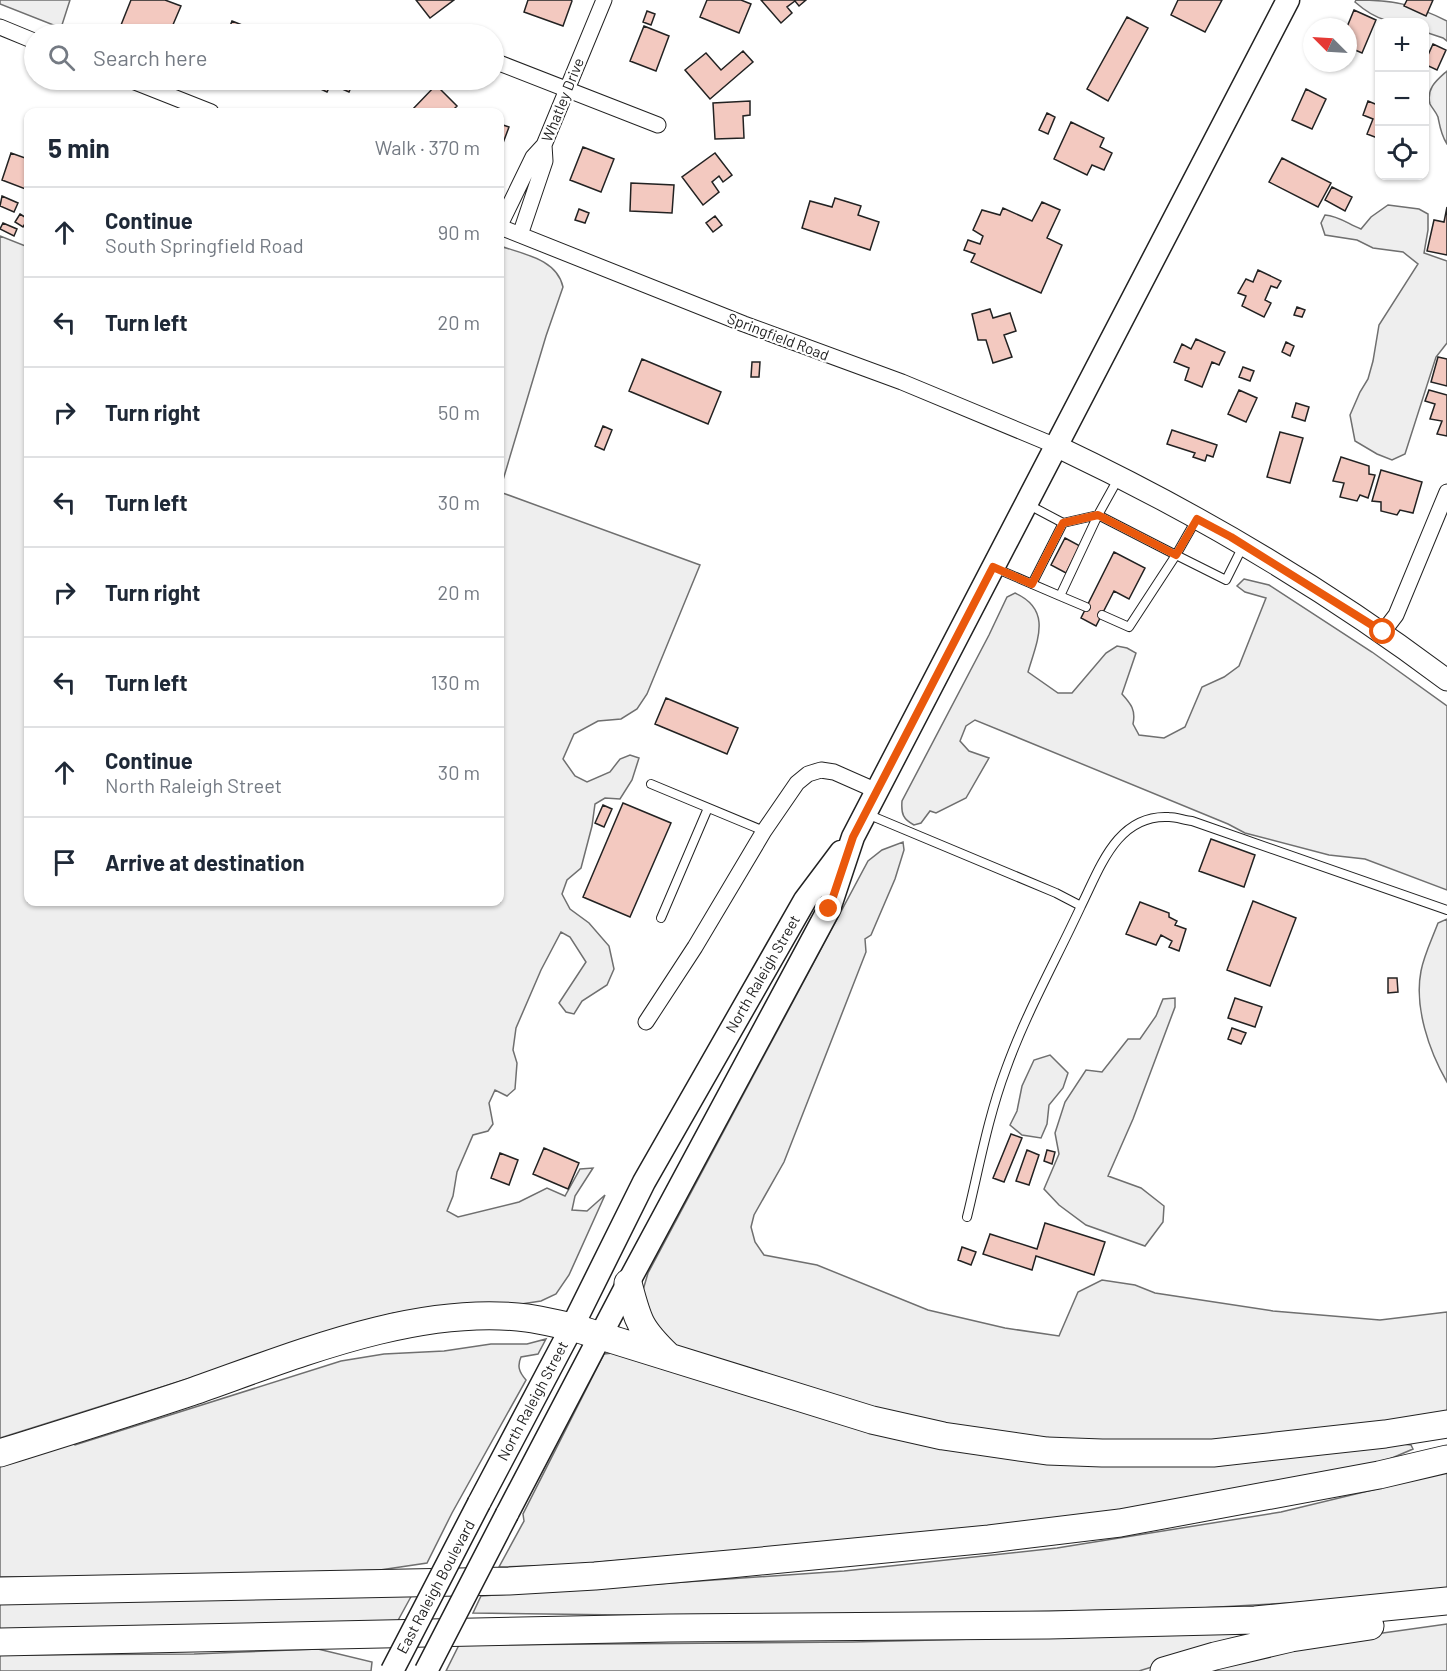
<!DOCTYPE html>
<meta charset="utf-8">
<style>
body{margin:0;font-family:Barlow,sans-serif;background:#f2f2f3;color:#1f2937}
.controls{position:absolute;right:18px;top:18px;display:grid;overflow:hidden;border-radius:12px;box-shadow:0 2px 4px #0004}
.controls button{width:54px;height:54px;display:grid;place-items:center;padding:0;border:0;border-bottom:2px solid #e0e1e3;background:#fff;color:#1f2937;font:30px sans-serif}
.compass{position:absolute;left:1303px;top:18px;width:54px;height:54px;border-radius:50%;background:#fff;box-shadow:0 2px 4px #0004;rotate:294deg}
.stop{position:absolute;width:18px;height:18px;margin:-14px;border:4px solid #ea580c;border-radius:50%;background:#fff}
.stop.end{background:#ea580c;border-color:#fff;box-shadow:0 2px 6px #0008}
.list{margin:0;padding:0;list-style:none}
h2{display:flex;justify-content:space-between;align-items:center;height:78px;margin:0;padding:0 24px;font-size:26px}
h2 small{font-size:20px;font-weight:400;color:#747a83}
.list li{display:grid;grid-template-columns:39px 1fr auto;gap:18px;align-items:center;box-sizing:border-box;height:90px;padding:0 24px;border-top:2px solid #e0e1e3}
.list b{display:block;font-size:22px;white-space:nowrap}
.list p{margin:0;font-size:20px;white-space:nowrap;color:#747a83}
.list em{font-size:20px;font-style:normal;color:#747a83}
.icon{flex:none;width:33px;height:33px;fill:none;stroke:currentColor;stroke-width:2;stroke-linecap:round;stroke-linejoin:round}
.map{position:relative;flex:none;width:1447px;height:1671px;overflow:hidden}
.search{position:absolute;background:#fff;box-shadow:0 2px 4px #0004;left:24px;top:24px;width:480px;height:66px;display:flex;align-items:center;gap:15px;box-sizing:border-box;padding:0 21px;border-radius:33px;color:#747a83;font-size:22px}
.panel{position:absolute;background:#fff;box-shadow:0 2px 4px #0004;left:24px;top:108px;width:480px;height:798px;border-radius:12px}
.map>svg:first-child{display:block}
.green{fill:#eee;stroke:#6f6f6f;stroke-width:1.5}
.building{fill:#f3c9c0;stroke:#222;stroke-width:1.5}
.lines{fill:none;stroke-linecap:round;stroke-linejoin:round}
.service-casing{stroke:#222;stroke-width:10}
.minor-casing{stroke:#222;stroke-width:17}
.secondary-casing{stroke:#222;stroke-width:23}
.primary-casing{stroke:#222;stroke-width:25}
.motorway-casing{stroke:#222;stroke-width:29}
.service{stroke:#fff;stroke-width:8}
.minor{stroke:#fff;stroke-width:15}
.secondary{stroke:#fff;stroke-width:21}
.primary{stroke:#fff;stroke-width:22}
.motorway{stroke:#fff;stroke-width:27}
.primary-bridge-casing{stroke:#222;stroke-width:25;stroke-linecap:butt}
.primary-bridge{stroke:#fff;stroke-width:22}
.route{stroke:#ea580c;stroke-width:8}
.labels{text-anchor:middle;stroke-width:4.5;stroke-linejoin:round;paint-order:stroke}
.street-label{font-size:15px;fill:#222;stroke:#fff}
</style>
<div class="map">
<svg width="1447" height="1671" viewBox="0 0 1447 1671">
<rect width="100%" height="100%" fill="#fff"/>
<!-- green -->
<path class="green" d="M0,0H70L61,28L0,4Z
M1356,0C1393,0 1413,4 1447,21V41L1443,38L1425,32L1424,22C1393,22 1380,24 1355,2Z
M1447,71V144C1441,135 1440,127 1438,117C1436,112 1432,108 1430,104C1426,88 1437,80 1447,71Z
M1388,205L1419,209L1428,214V230L1424,253L1447,261V343L1436,357L1405,454L1392,460L1377,454L1355,441L1350,415L1360,392L1368,379L1373,361L1379,325L1418,264L1403,252L1373,248L1357,240L1325,235L1321,223L1325,215C1339,216 1348,224 1361,229L1371,217Z
M0,236L28,247V902H500V492L700,565L647,694L637,709L621,719L598,721L574,734L563,759L575,776L587,782L610,772L620,759L630,755L639,758L632,780L620,799L605,798L595,804L592,826L581,868L567,880L562,894L570,909L589,923L609,946L614,969L607,985L582,1001L574,1014L566,1012L559,1003L586,962L570,937L561,932L541,970L516,1028L513,1050L517,1063L515,1089L507,1096L495,1090L489,1103L493,1124L488,1131L473,1135L457,1172L453,1196L447,1211L458,1217L519,1202L547,1188L565,1196L580,1169L593,1168L575,1196L572,1210L587,1211L605,1195L569,1275L556,1294L541,1301L494,1308L454,1306L394,1313L361,1322L295,1345L0,1438Z
M500,246C523,254 557,259 563,287L546,336L500,490Z
M1244,579L1269,585L1372,652L1447,706V890L1365,859L1329,855L1245,833L1228,824L975,720L966,726L960,741L969,751L989,758L966,798L936,813L930,811L921,823L914,825C903,819 901,814 902,801L989,635L1007,597L1015,593C1053,610 1037,641 1028,672L1058,693H1072L1106,653L1117,646L1127,648L1136,653L1122,694C1131,704 1136,710 1133,724L1139,735L1164,738L1185,727L1202,687L1224,677L1239,666L1266,598L1245,592L1237,586Z
M903,842L904,850L895,879L871,935L865,939L866,952L784,1162L754,1215L751,1227L755,1242L764,1255L817,1265L928,1310L1005,1328L1059,1336L1078,1292L1102,1280L1135,1285L1155,1293L1273,1311L1380,1320L1447,1312V1418L1216,1445L1035,1442L888,1413L678,1347L657,1332L643,1290L648,1273L868,861L882,850Z
M1447,919V1082C1429,1051 1414,1007 1421,971C1424,955 1432,939 1438,923Z
M1175,998V1007L1133,1119L1108,1176L1141,1188L1164,1206L1163,1222L1145,1246L1086,1225L1059,1205L1044,1189L1059,1154L1055,1133L1065,1102L1086,1070L1102,1072L1128,1039H1140L1156,1016L1163,999Z
M1050,1055L1068,1073L1063,1088L1049,1105L1047,1124L1041,1138L1022,1135L1010,1125L1017,1111L1022,1086L1034,1060Z
M546,1339L538,1354L521,1357C517,1366 519,1372 526,1380L452,1513L427,1563L380,1570L103,1577H0V1461L69,1440L75,1445L341,1361L384,1354L444,1351L491,1344H527Z
M613,1353L922,1441L1386,1442L1411,1445L1413,1449L1378,1464L1158,1505L909,1536L564,1565L499,1567L524,1521L523,1514L604,1354Z
M1447,1472V1590L1290,1603L1183,1609L959,1613L622,1615L473,1613L481,1596L844,1571L1057,1548L1281,1512Z
M413,1593L396,1624L0,1632V1602Z
M1345,1622L1181,1658L1139,1671H446L459,1645L853,1642L1150,1635Z
M1447,1624V1671H1188L1290,1646Z
M318,1649L372,1662L371,1671H0V1655L194,1654Z"/>
<!-- building -->
<path class="building" d="M131,0H165L181,6L169,34H160L140,27L137,34H130L119,30Z
M416,0H454L430,18Z
M528,0H571L572,1L563,26L524,12Z
M707,0H741L751,4L739,33L700,17Z
M761,0H806L799,6L795,1L787,7L792,13L781,23Z
M1178,0H1222L1205,32L1171,15Z
M1407,0H1433L1426,16L1404,6Z
M1354,10L1376,20L1362,53L1348,47L1347,27Z
M647,11L655,14L651,25L643,22Z
M1127,17L1148,28L1108,101L1087,89Z
M232,21L265,34H227Z
M644,26L669,36L656,71L630,61Z
M1433,44L1446,50L1437,70L1424,64Z
M743,51L753,62L710,99L685,70L706,53L721,70Z
M311,80H354L349,92L331,84L327,92L310,84Z
M436,85L457,106L451,112H413L411,111Z
M1306,89L1326,99L1312,129L1292,120Z
M750,101V115L743,116L744,138L715,139L713,103Z
M1368,101L1380,106V139L1367,134L1373,119L1363,115Z
M1047,113L1055,117L1048,134L1039,130Z
M1071,122L1104,138L1100,147L1112,153L1104,170L1092,165L1087,175L1054,159Z
M500,124L509,127L500,151Z
M583,147L614,159L601,192L570,180Z
M11,153L28,159V190L2,180Z
M715,153L732,175L723,182L719,176L712,182L719,192L703,205L682,177Z
M1282,158L1331,183L1318,207L1269,182Z
M631,183L674,185L672,213L630,211Z
M1332,187L1352,197L1345,211L1325,200Z
M2,196L18,203L14,212L0,206Z
M835,198L861,206L858,215L879,222L870,250L802,228L810,201L832,207Z
M1042,202L1060,210L1047,238L1062,245L1041,293L971,262L975,254L964,250L968,240L980,244L983,236L973,230L982,210L1000,215L1003,208L1032,221Z
M1447,207V255L1427,251L1434,220L1444,222Z
M579,209L589,213L585,223L575,220Z
M20,214L28,219L23,227L15,222Z
M715,216L722,225L713,232L706,223Z
M3,223L17,229L14,236L0,229Z
M1258,270L1281,281L1277,288L1271,286L1265,300L1271,303L1264,317L1242,306L1246,296L1238,293L1246,279L1253,282Z
M1297,307L1305,310L1302,317L1294,315Z
M990,309L993,318L1010,313L1016,331L1004,335L1012,357L993,363L986,340H978L972,314Z
M1196,339L1225,352L1219,365L1212,362L1202,387L1185,380L1189,368L1174,362L1182,344L1191,349Z
M1286,342L1294,346L1290,356L1282,352Z
M1438,357L1447,359V386L1431,382Z
M642,359L721,392L708,424L629,391Z
M752,362H760L759,377H751Z
M1243,367L1254,371L1250,381L1239,377Z
M1239,390L1257,398L1246,422L1228,414Z
M1429,390L1447,395V436L1437,434L1442,421L1430,419L1435,404L1425,401Z
M1296,403L1309,407L1305,421L1292,417Z
M603,426L612,430L604,450L595,446Z
M1172,430L1217,445L1213,457L1207,455L1205,461L1193,457L1195,453L1167,444Z
M1280,432L1303,438L1290,483L1267,477Z
M1341,457L1369,466V474L1375,475L1368,498L1360,495L1357,501L1340,497L1344,483L1333,481Z
M1381,470L1422,482L1413,513L1400,510L1397,515L1381,511V502L1372,501Z
M1065,538L1080,546L1066,573L1051,565Z
M1114,552L1145,568L1129,599L1114,591L1096,626L1081,618Z
M666,698L738,728L727,754L655,724Z
M623,803L671,823L630,917L583,897Z
M603,805L612,809L604,827L595,823Z
M1211,839L1255,855L1244,887L1199,871Z
M1253,901L1296,918L1270,986L1227,970Z
M1140,902L1169,913V917L1177,921L1175,925L1186,929L1179,951L1169,947L1172,941L1161,935L1156,945L1126,934Z
M1388,978H1397L1398,992L1388,993Z
M1235,998L1262,1007L1255,1027L1228,1018Z
M1232,1028L1246,1033L1241,1044L1228,1039Z
M1011,1134L1022,1138L1004,1182L993,1178Z
M544,1148L579,1163L568,1189L533,1174Z
M1027,1150L1039,1155L1029,1185L1016,1181Z
M1047,1150L1055,1152L1052,1164L1044,1161Z
M500,1153L518,1160L509,1185L491,1178Z
M1045,1223L1105,1242L1094,1275L1036,1256L1032,1270L983,1254L990,1234L1037,1249Z
M962,1247L976,1252L971,1265L958,1260Z"/>
<g class="lines">
<!-- service casing -->
<g class="service-casing">
<path id="service" d="M1029,505L1063,523L1032,584
M1196,520L1176,555L1226,580L1242,548
M1063,523L1098,515
M995,568L1060,596L1098,515
M1060,596L1086,607
M1102,615L1129,627L1176,555L1098,515L1118,479
M651,784L764,831
M867,814L1056,893L1081,906C1100,868 1117,814 1169,817C1176,817 1184,820 1192,821L1447,910
M661,918L708,808
M967,1217C979,1168 988,1117 1006,1069C1026,1013 1056,960 1081,906"/>
</g>
<!-- minor casing -->
<g class="minor-casing">
<path id="minor" d="M0,27L34,41
M494,61L658,125
M130,80L211,112
M500,225L533,157L544,145
M500,227L744,324L902,382L1056,446
M520,235L545,161L544,145L604,0
M1383,632L1396,615L1447,492
M646,1022L695,947L764,831L797,783L808,774L821,770L834,772L877,791"/>
</g>
<!-- secondary casing -->
<g class="secondary-casing">
<path id="secondary" d="M1056,446C1193,511 1326,589 1447,680"/>
</g>
<!-- primary casing -->
<g class="primary-casing">
<path id="primary" d="M479,1503L572,1327L644,1182L805,900L841,852
M507,1514L628,1283L829,909L853,837L1288,0"/>
</g>
<!-- motorway casing -->
<g class="motorway-casing">
<path id="motorway" d="M628,1283C638,1321 639,1328 668,1356
M0,1453C64,1433 128,1413 191,1392C294,1356 416,1304 527,1318C542,1320 557,1324 572,1327L872,1420L943,1436L1047,1451L1102,1453H1213L1385,1434L1447,1424
M0,1591L509,1581L595,1576L730,1564L989,1539L1120,1523L1379,1475L1447,1459
M0,1642L669,1628L1049,1625L1255,1620L1447,1601
M1164,1671L1215,1656L1291,1638L1370,1626"/>
</g>
<!-- service -->
<use href="#service" class="service"/>
<!-- minor -->
<use href="#minor" class="minor"/>
<!-- secondary -->
<use href="#secondary" class="secondary"/>
<!-- primary -->
<use href="#primary" class="primary"/>
<!-- motorway -->
<use href="#motorway" class="motorway"/>
<!-- primary-bridge casing -->
<g class="primary-bridge-casing">
<path id="primary-bridge" d="M392,1671L479,1503
M426,1671L507,1514"/>
</g>
<!-- primary-bridge -->
<use href="#primary-bridge" class="primary-bridge"/>
</g>
<g class="lines">
<!-- route -->
<path class="route" d="M829,909L853,837L993,567L1032,584L1063,523L1098,515L1176,555L1197,519L1231,537L1383,632"/>
</g>
<g class="labels">
<!-- street labels -->
<g class="street-label">
<text transform="translate(563 100) rotate(-68)" y="5">Whatley Drive</text>
<text transform="translate(778 337) rotate(21)" y="5">Springfield Road</text>
<text transform="translate(763 974) rotate(-60)" y="5">North Raleigh Street</text>
<text transform="translate(533 1401) rotate(-62)" y="5">North Raleigh Street</text>
<text transform="translate(436 1587) rotate(-62)" y="5">East Raleigh Boulevard</text>
</g>
</g>
</svg>
<div class="controls">
<button>+</button>
<button>−</button>
<button><svg class="icon" aria-label="locate" viewBox="0 0 24 24"><circle cx="12" cy="12" r="6"/><path d="M12 2v4M12 18v4M2 12h4M18 12h4"/></svg></button>
</div>
<svg class="compass" viewBox="-18 -18 36 36"><path d="M0-13l5 13h-10z" fill="#e53935"/><path d="M0 13l5-13h-10z" fill="#747a83"/></svg>
<div class="stop" style="left:1383px;top:632px"></div>
<div class="stop end" style="left:829px;top:909px"></div>
<div class="search"><svg class="icon" aria-label="search" viewBox="0 0 24 24"><circle cx="10" cy="10" r="6"/><path d="M15 15l6 6"/></svg>Search here</div>
<section class="panel">
<h2>5 min<small>Walk · 370 m</small></h2>
<ul class="list">
<li><svg class="icon" aria-label="ahead" viewBox="0 0 24 24"><path d="M12 20V5M6 11l6-6 6 6"/></svg><div><b>Continue</b><p>South Springfield Road</p></div><em>90 m</em></li>
<li><svg class="icon" aria-label="left" viewBox="0 0 24 24"><path d="M17 20v-9H6M10 6l-5 5 5 5"/></svg><div><b>Turn left</b></div><em>20 m</em></li>
<li><svg class="icon" aria-label="right" viewBox="0 0 24 24"><path d="M7 20v-9h11M14 6l5 5-5 5"/></svg><div><b>Turn right</b></div><em>50 m</em></li>
<li><svg class="icon" aria-label="left" viewBox="0 0 24 24"><path d="M17 20v-9H6M10 6l-5 5 5 5"/></svg><div><b>Turn left</b></div><em>30 m</em></li>
<li><svg class="icon" aria-label="right" viewBox="0 0 24 24"><path d="M7 20v-9h11M14 6l5 5-5 5"/></svg><div><b>Turn right</b></div><em>20 m</em></li>
<li><svg class="icon" aria-label="left" viewBox="0 0 24 24"><path d="M17 20v-9H6M10 6l-5 5 5 5"/></svg><div><b>Turn left</b></div><em>130 m</em></li>
<li><svg class="icon" aria-label="ahead" viewBox="0 0 24 24"><path d="M12 20V5M6 11l6-6 6 6"/></svg><div><b>Continue</b><p>North Raleigh Street</p></div><em>30 m</em></li>
<li><svg class="icon" aria-label="arrive" viewBox="0 0 24 24"><path d="M6 21V4h12l-3 4 3 4H6"/></svg><div><b>Arrive at destination</b></div></li>
</ul>
</section>
</div>
